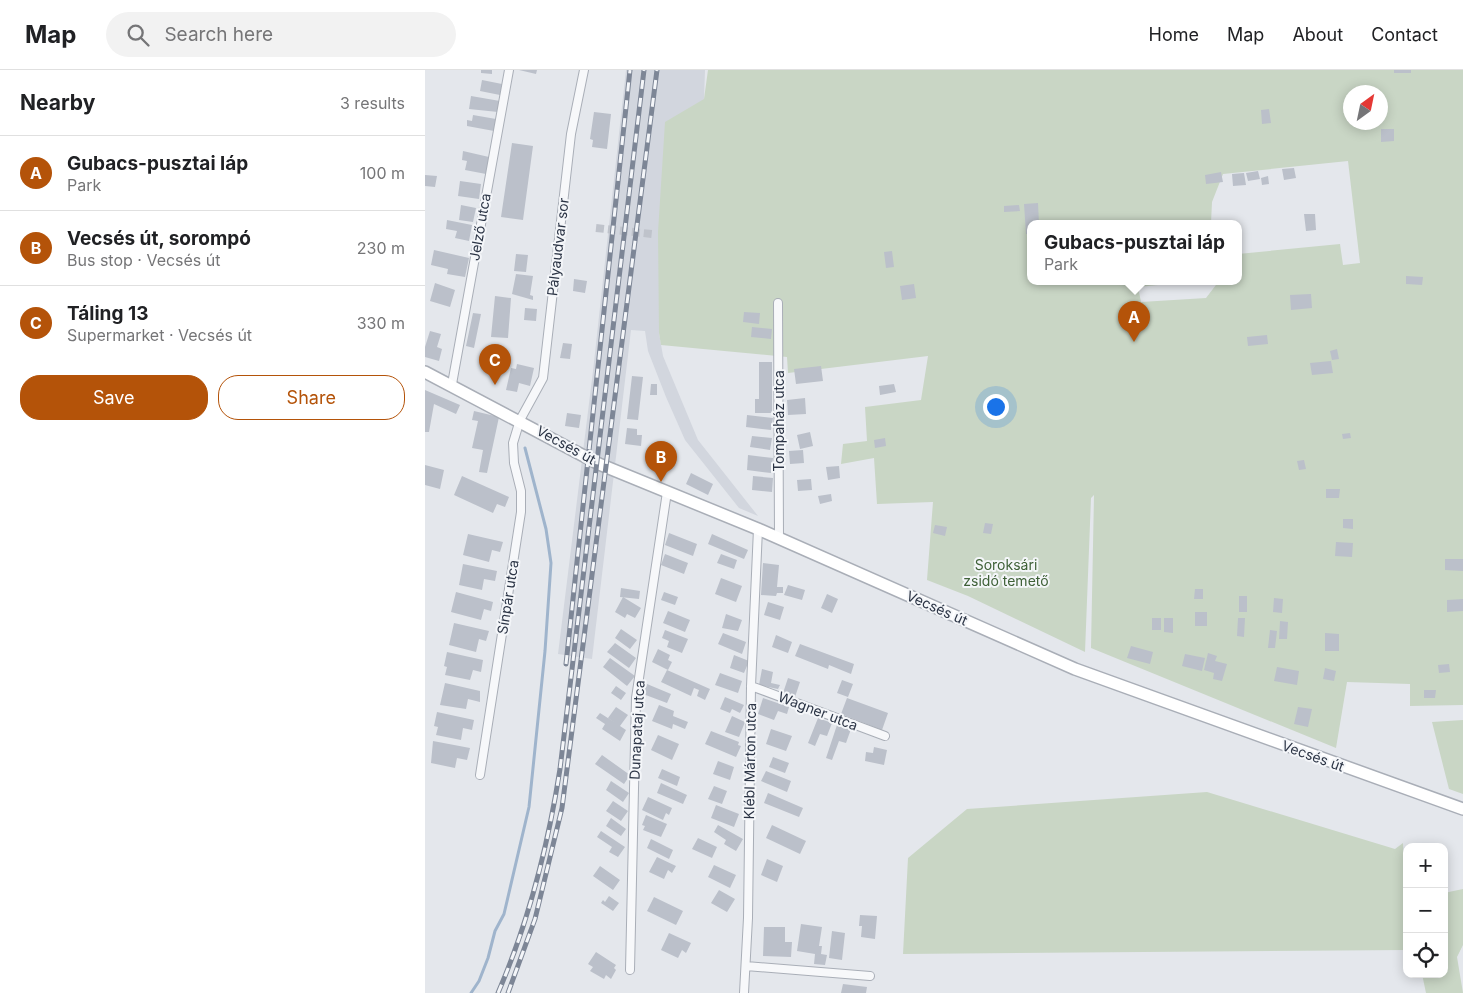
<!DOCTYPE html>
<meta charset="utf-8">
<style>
body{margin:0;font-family:Inter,sans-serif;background:#f2f2f2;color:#202124}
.controls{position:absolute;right:15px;bottom:15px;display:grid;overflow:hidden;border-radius:10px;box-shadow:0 2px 12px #0003}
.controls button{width:45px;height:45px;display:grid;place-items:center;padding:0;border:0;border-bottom:1px solid #e0e0e0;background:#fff;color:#202124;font:25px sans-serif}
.compass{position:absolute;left:918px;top:15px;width:45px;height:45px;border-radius:50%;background:#fff;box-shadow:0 2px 12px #0003;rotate:33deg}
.you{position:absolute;left:570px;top:336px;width:18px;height:18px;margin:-12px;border:4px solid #fff;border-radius:50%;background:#1a73e8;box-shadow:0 0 0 8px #1a73e833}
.badge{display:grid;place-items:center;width:32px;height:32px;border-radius:50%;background:#b45309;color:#fff;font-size:16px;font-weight:700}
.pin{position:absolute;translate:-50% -41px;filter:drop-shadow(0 1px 2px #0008)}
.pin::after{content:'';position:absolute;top:26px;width:18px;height:15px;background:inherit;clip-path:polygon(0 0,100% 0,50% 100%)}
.popup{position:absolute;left:602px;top:150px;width:215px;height:65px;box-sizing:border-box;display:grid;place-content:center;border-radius:10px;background:#fff;filter:drop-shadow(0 1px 4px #0005);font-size:16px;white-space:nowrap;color:#757577}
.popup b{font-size:19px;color:#202124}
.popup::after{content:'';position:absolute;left:50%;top:100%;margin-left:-10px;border:10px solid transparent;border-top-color:#fff}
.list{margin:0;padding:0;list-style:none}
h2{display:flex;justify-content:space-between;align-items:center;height:65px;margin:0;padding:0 20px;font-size:21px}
h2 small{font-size:16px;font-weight:400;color:#757577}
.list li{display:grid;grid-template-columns:32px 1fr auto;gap:15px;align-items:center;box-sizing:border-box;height:75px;padding:0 20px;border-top:1px solid #e0e0e0}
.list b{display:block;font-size:19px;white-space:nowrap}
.list p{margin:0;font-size:16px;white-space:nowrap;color:#757577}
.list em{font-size:16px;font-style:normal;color:#757577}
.actions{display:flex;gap:10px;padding:15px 20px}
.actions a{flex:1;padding:11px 0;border:1px solid #b45309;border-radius:20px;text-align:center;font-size:18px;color:#b45309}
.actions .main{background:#b45309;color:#fff}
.icon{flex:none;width:28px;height:28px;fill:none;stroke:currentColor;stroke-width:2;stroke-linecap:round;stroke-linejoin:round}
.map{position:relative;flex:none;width:1038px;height:923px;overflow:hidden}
header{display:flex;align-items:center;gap:30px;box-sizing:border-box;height:70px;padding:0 25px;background:#fff;border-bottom:1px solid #e0e0e0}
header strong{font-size:24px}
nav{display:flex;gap:28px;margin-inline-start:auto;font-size:18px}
.search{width:350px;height:45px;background:#f2f2f2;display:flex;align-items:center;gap:12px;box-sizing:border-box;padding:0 18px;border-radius:28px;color:#757577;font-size:19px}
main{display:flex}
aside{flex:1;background:#fff}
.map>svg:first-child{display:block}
.built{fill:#d2d6de}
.green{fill:#c9d6c5;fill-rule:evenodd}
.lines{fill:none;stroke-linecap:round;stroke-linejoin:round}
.stream{stroke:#9fb4cc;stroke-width:3}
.building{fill:#bbc0ca}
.street-tunnel{stroke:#bfc3cb;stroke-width:8;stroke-dasharray:8 4;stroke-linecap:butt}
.street-casing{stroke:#a9aeb7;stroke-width:10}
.secondary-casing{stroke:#a9aeb7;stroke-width:14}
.street{stroke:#f7f8fa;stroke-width:8}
.secondary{stroke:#fff;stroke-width:11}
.rail-casing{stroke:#7d8696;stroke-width:5}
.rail{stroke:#f4f6f9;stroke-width:3;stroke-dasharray:9;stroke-linecap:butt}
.labels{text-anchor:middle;stroke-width:4;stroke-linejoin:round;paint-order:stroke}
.street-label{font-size:14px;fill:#2b3445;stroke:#f4f6f9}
.park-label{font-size:14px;fill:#3f6138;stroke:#f4f6f9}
</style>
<header>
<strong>Map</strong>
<div class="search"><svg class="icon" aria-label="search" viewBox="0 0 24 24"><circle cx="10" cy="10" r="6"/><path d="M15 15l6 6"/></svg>Search here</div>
<nav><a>Home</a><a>Map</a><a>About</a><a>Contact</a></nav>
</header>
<main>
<aside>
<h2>Nearby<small>3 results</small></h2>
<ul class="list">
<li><span class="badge">A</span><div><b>Gubacs-pusztai láp</b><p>Park</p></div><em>100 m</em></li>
<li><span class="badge">B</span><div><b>Vecsés út, sorompó</b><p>Bus stop · Vecsés út</p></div><em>230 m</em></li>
<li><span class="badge">C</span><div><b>Táling 13</b><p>Supermarket · Vecsés út</p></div><em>330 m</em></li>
</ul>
<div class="actions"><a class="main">Save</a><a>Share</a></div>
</aside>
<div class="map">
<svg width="1038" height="923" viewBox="0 0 1038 923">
<rect width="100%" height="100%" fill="#e4e7ec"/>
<!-- built -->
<path class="built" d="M201,0H280L279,29L234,263L238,286L273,370L333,446L314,438L260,370L241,327L223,281L220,261L206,260L167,589L133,584L168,301Z"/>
<!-- green -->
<path class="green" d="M283,0H1038V635L985,636V614L922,612L911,678L666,578L669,425L666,428L660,582L543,526L502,510L508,432L452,434L449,388L416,394L418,374L442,371L440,337L496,330L503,286L363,303L362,287L236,275L234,263L233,162L240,52L279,29ZM926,22H956V52H926ZM923,91L935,193L918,195L915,174L813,184V211H794L781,228L716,232L713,217L773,211H605V153H786L787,132L798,104Z
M1038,650V724L1024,719L1007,652Z
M782,722L970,779L978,773L982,880L478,884L483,788L542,739Z
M1038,819V875L1032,887L1038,923H1001L997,904H1019V823Z"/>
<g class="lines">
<!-- stream -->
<path class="stream" d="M46,923L54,911L63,888L70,861L79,844L104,737L120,581L126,493L121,459L100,378"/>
</g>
<!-- building -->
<path class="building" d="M56,0H67V4L56,3Z
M94,0H112L111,4Z
M969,0H986V3H969Z
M57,10L77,14L75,25L55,21Z
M46,26L75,31L73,42L44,39Z
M844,39L846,53L837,54L836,40Z
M169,42L186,44L182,79L167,77L168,70L165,69Z
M48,45L71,49L69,61L42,56V50L47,51Z
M956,59H969V71L956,72Z
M87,73L108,76L98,150L76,147Z
M38,81L64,87L61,104L40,100L42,91L37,90Z
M869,98L871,108L859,110L857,99Z
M833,101L835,109L823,111L821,103Z
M796,102L798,112L781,114L780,105Z
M819,103L821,115L808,116L807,104Z
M0,105L12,106L10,117L0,116Z
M843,106L844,114L837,115L836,108Z
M35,111L56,114L54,129L33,126Z
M613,133L614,153H605V164H601L599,134Z
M36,135L51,138L48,152L34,150Z
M594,135L595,141L579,142V136Z
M879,144H890L891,160L881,161Z
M22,150L47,155L44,171L30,168L32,161L21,159Z
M9,180L44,188L40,207L22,204L23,199L6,195Z
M467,181L469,197L461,198L459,182Z
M91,184L103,185L101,202L89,201Z
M91,204L108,206L105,225L108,226V230L87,224Z
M981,206L998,207L997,215L981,214Z
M149,209L162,211L160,223L148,221Z
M10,213L30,220L25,237L5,231Z
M489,214L491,228L477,230L475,216Z
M886,224L887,238L866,240L865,225Z
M70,226L86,228L83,268L66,267Z
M100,238L112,239L111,251L99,250Z
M319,242L335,243L334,254L318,252Z
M48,243L56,244L49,278L41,276Z
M327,257L347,259L346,269L326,267Z
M5,261L16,264L12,277L17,279L14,291L0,287V277Z
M842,265L843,274L823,276L822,267Z
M138,273L147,274L145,289L135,288Z
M912,279L914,289L907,290L905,281Z
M906,291L908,303L887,305L885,293Z
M334,292H347V343H330V329H334Z
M92,294L109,298L105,316L94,313L92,322L81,320L86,298L91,299Z
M396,296L398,311L371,314L369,299Z
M207,306L218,307L213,350L202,349Z
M226,314H232V325H225Z
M469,314L471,322L455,325L454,316Z
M0,320L35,335L31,344L9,334L4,362H0Z
M380,328L381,344L363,345L362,330Z
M49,341L74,347L62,403L54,402L58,380L47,378L53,351L47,350Z
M142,343L156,345L154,358L140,356Z
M322,345L348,348L346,360L321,357Z
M202,358L212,359V365H217L216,376L200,374Z
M385,362L388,376L375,379L372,365Z
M925,363L926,368L918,369L917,364Z
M327,366L347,368L345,380L325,377Z
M460,368L461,376L450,378L449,370Z
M378,380L379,393L365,394L364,381Z
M323,385L348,388L346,403L322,400Z
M879,390L881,399L874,400L872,391Z
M0,395L19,400L15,419L0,415Z
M414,396L415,408L403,410L401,397Z
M266,403L288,414L283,425L261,414Z
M37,406L84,427L80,437L72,434L68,443L29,425Z
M328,406L348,408L347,422L327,420Z
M386,409L387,420L373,421L372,410Z
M901,419H915L914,428H901Z
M406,424L407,431L395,434L393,426Z
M918,449H928V459L918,458Z
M560,453L568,454L566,464L558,463Z
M510,455L522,457L520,466L508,463Z
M244,463L272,474L268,486L240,475Z
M43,464L78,472L75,482L67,480L64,492L38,485Z
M287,464L323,480L319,489L283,474Z
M911,472L928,473L927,487L910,486Z
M240,484L263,493L259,504L236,495Z
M296,484L312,490L309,499L292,493Z
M1020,489H1038V501L1020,500Z
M338,493L354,495L352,517H358V523H352L351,526L336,525Z
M38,494L72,501L70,511L59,509L57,520L34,515Z
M296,508L317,516L311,532L290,524Z
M363,515L380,520L377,530L359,525Z
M196,518L215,521L214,529L195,527Z
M770,519H778V529H769Z
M31,522L68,532L66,541L59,539L56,550L26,542Z
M239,522L253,527L250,535L236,530Z
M402,524L413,529L407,543L396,538Z
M814,526H822V542H814Z
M198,527L216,538L210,548L202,544L200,548L190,542Z
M849,528L858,529L857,543L848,542Z
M1038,529V541L1022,542V530Z
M343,532L359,537L355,550L339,545Z
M243,541L265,550L260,562L238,553Z
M770,542H782V556H770Z
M301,544L317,550L313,561L297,558Z
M727,548H736V560H727Z
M739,548H748V563L739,562Z
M813,548H820L819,567L812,566Z
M855,551L863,552L862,569H854Z
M29,553L64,561L61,571L54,569L51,582L24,575Z
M196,559L212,570L205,579L190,568Z
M240,560L263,569L257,583L242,577L244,571L237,568Z
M845,560L852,561L850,578H843Z
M298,563L321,572L317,584L293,574Z
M900,563L914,564V581H900Z
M351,565L367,572L363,583L347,577Z
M190,573L211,588L204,598L182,582Z
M375,574L429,594L426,604L404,595L403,599L370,586Z
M706,576L728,582L725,594L702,588Z
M233,579L245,585L243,590L247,592L243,600L227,592Z
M22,582L58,590L56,602L48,600L45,610L20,605L22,597L19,596Z
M783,583L792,586L790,591L802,594L797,611L788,609L789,603L779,600Z
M760,584L780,588L777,601L757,596Z
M309,585L324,591L319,603L305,598Z
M185,588L210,606L202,616L178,597Z
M1024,594L1025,602L1014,603L1013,595Z
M852,597L874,601L872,615L849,611Z
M900,598L911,601L909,611L898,609Z
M337,599L348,602L346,613L355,615L353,619L334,615Z
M242,600L285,619L280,630L272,626L274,620L269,618L266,626L236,612Z
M295,603L317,611L313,623L290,615Z
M363,608L375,612L370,627L358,623Z
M417,610L428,614L423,627L412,623Z
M20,613L55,621V632L43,629L41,639L15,635Z
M222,614L246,624L242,633L218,624Z
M191,616L201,623L196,630L186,623Z
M999,620H1011L1010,628H999Z
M300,627L319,635L315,643L307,639L305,643L295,639Z
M338,628L364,637L362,644L353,641L349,650L333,644Z
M422,628L463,643L457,660L416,644Z
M234,635L249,641L248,646L263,652L260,659L248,654L247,659L227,651Z
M191,637L203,645L195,656L201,660L195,671L177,659L180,654L171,648L175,643L189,652L183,648Z
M873,637L887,639L883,657L869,654Z
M12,642L49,650L47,660L38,658L36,670L11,665L13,657L9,656Z
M307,646L320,652L314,667L300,662Z
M393,648L407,653L402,666L395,664L390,676L383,673Z
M412,655L426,659L421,673L414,671L407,690L401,688Z
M346,659L367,666L361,681L341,674Z
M286,661L314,672L313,675L316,676L311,687L280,674Z
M233,665L254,674L247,690L226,680Z
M8,671L45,678L42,690L32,688L30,698L6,693Z
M449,677L462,680L459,695L440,691L441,682L448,683Z
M177,685L205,705L199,714L170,694Z
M348,687L364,693L360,703L344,697Z
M293,691L309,697L305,710L288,704Z
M237,699L255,707L252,716L233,708Z
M341,701L366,711L362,722L336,711Z
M186,711L204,723L198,732L181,720Z
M236,713L262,725L258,734L232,723Z
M289,716L302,721L297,734L283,729Z
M343,723L378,738L374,747L339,733Z
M223,727L247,738L244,745L241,743L238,750L217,740Z
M188,731L203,741L196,751L181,741Z
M291,735L314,744L309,757L286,748Z
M221,745L242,754L236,767L218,760L220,756L217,755Z
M186,748L201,759L196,766L181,756Z
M293,755L318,769L311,781L299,774L301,770L289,762Z
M347,755L381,771L375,784L341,768Z
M176,761L200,777L193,787L184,782L187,777L172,767Z
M273,768L292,777L287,788L267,779Z
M226,769L248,780L244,789L222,778Z
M232,787L251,796L247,803L243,800L239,809L224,802Z
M342,789L358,796L352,812L336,805Z
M289,795L311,805L305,818L283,807Z
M175,796L195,810L188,820L168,806Z
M294,820L310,829L302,842L286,833Z
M184,826L194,833L188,841L176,833L178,830L180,832Z
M229,827L258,841L251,855L222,841Z
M435,845L452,846L450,869L436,867L437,856H434Z
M376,854L397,857L394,876H397L396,884L402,885L400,895L389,894L390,884L372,881Z
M339,857H360V872H367L366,887L338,886Z
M407,861L420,863L417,890L404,888Z
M244,863L266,873L261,883L257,880L253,888L236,880Z
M171,882L191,895L189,898L191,900L186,909L181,905L179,909L165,901L168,897L163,894Z
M418,914L442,917L441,923H416Z"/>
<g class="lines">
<!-- street-tunnel -->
<path class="street-tunnel" d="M171,158L227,164"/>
<!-- street casing -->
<g class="street-casing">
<path id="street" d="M353,233L354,468
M27,314L84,0
M326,616L460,666
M55,705L96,442V421L89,393L88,373L95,350L118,308L146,64L159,0
M321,896L445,906
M205,900L211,628L242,422
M319,923L323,848L326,616L333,459"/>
</g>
<!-- secondary casing -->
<g class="secondary-casing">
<path id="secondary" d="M0,302L174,394L333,459L650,599L1038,739"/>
</g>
<!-- street -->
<use href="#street" class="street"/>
<!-- secondary -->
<use href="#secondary" class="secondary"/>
<!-- rail casing -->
<g class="rail-casing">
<path id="rail" d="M141,594L205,0
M73,923C104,851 123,776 135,699L219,0
M83,923L110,849L137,738L232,0"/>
</g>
<!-- rail -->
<use href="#rail" class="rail"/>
</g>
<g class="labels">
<!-- street labels -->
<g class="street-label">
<text transform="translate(55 157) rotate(-80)" y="5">Jelző utca</text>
<text transform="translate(133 177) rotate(-83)" y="5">Pályaudvar sor</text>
<text transform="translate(354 351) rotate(-90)" y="5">Tompaház utca</text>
<text transform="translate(141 375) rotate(29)" y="5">Vecsés út</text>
<text transform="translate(83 527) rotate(-81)" y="5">Sínpár utca</text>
<text transform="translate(512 538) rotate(24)" y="5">Vecsés út</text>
<text transform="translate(393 641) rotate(21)" y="5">Wagner utca</text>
<text transform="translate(212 660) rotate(-87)" y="5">Dunapataj utca</text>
<text transform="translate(888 686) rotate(20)" y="5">Vecsés út</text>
<text transform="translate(325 691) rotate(-89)" y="5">Klébl Márton utca</text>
</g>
<!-- park labels -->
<g class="park-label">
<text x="581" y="500">Soroksári<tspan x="581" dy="16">zsidó temető</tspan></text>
</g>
</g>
</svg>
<div class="controls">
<button>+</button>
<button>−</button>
<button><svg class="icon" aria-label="locate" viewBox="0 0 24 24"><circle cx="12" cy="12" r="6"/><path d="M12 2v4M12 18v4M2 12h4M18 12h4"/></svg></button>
</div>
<svg class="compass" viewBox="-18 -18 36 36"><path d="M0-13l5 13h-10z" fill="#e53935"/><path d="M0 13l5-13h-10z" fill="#757577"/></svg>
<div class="you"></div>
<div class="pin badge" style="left:709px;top:272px">A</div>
<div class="popup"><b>Gubacs-pusztai láp</b>Park</div>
<div class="pin badge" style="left:236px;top:412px">B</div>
<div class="pin badge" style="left:70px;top:315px">C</div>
</div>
</main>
